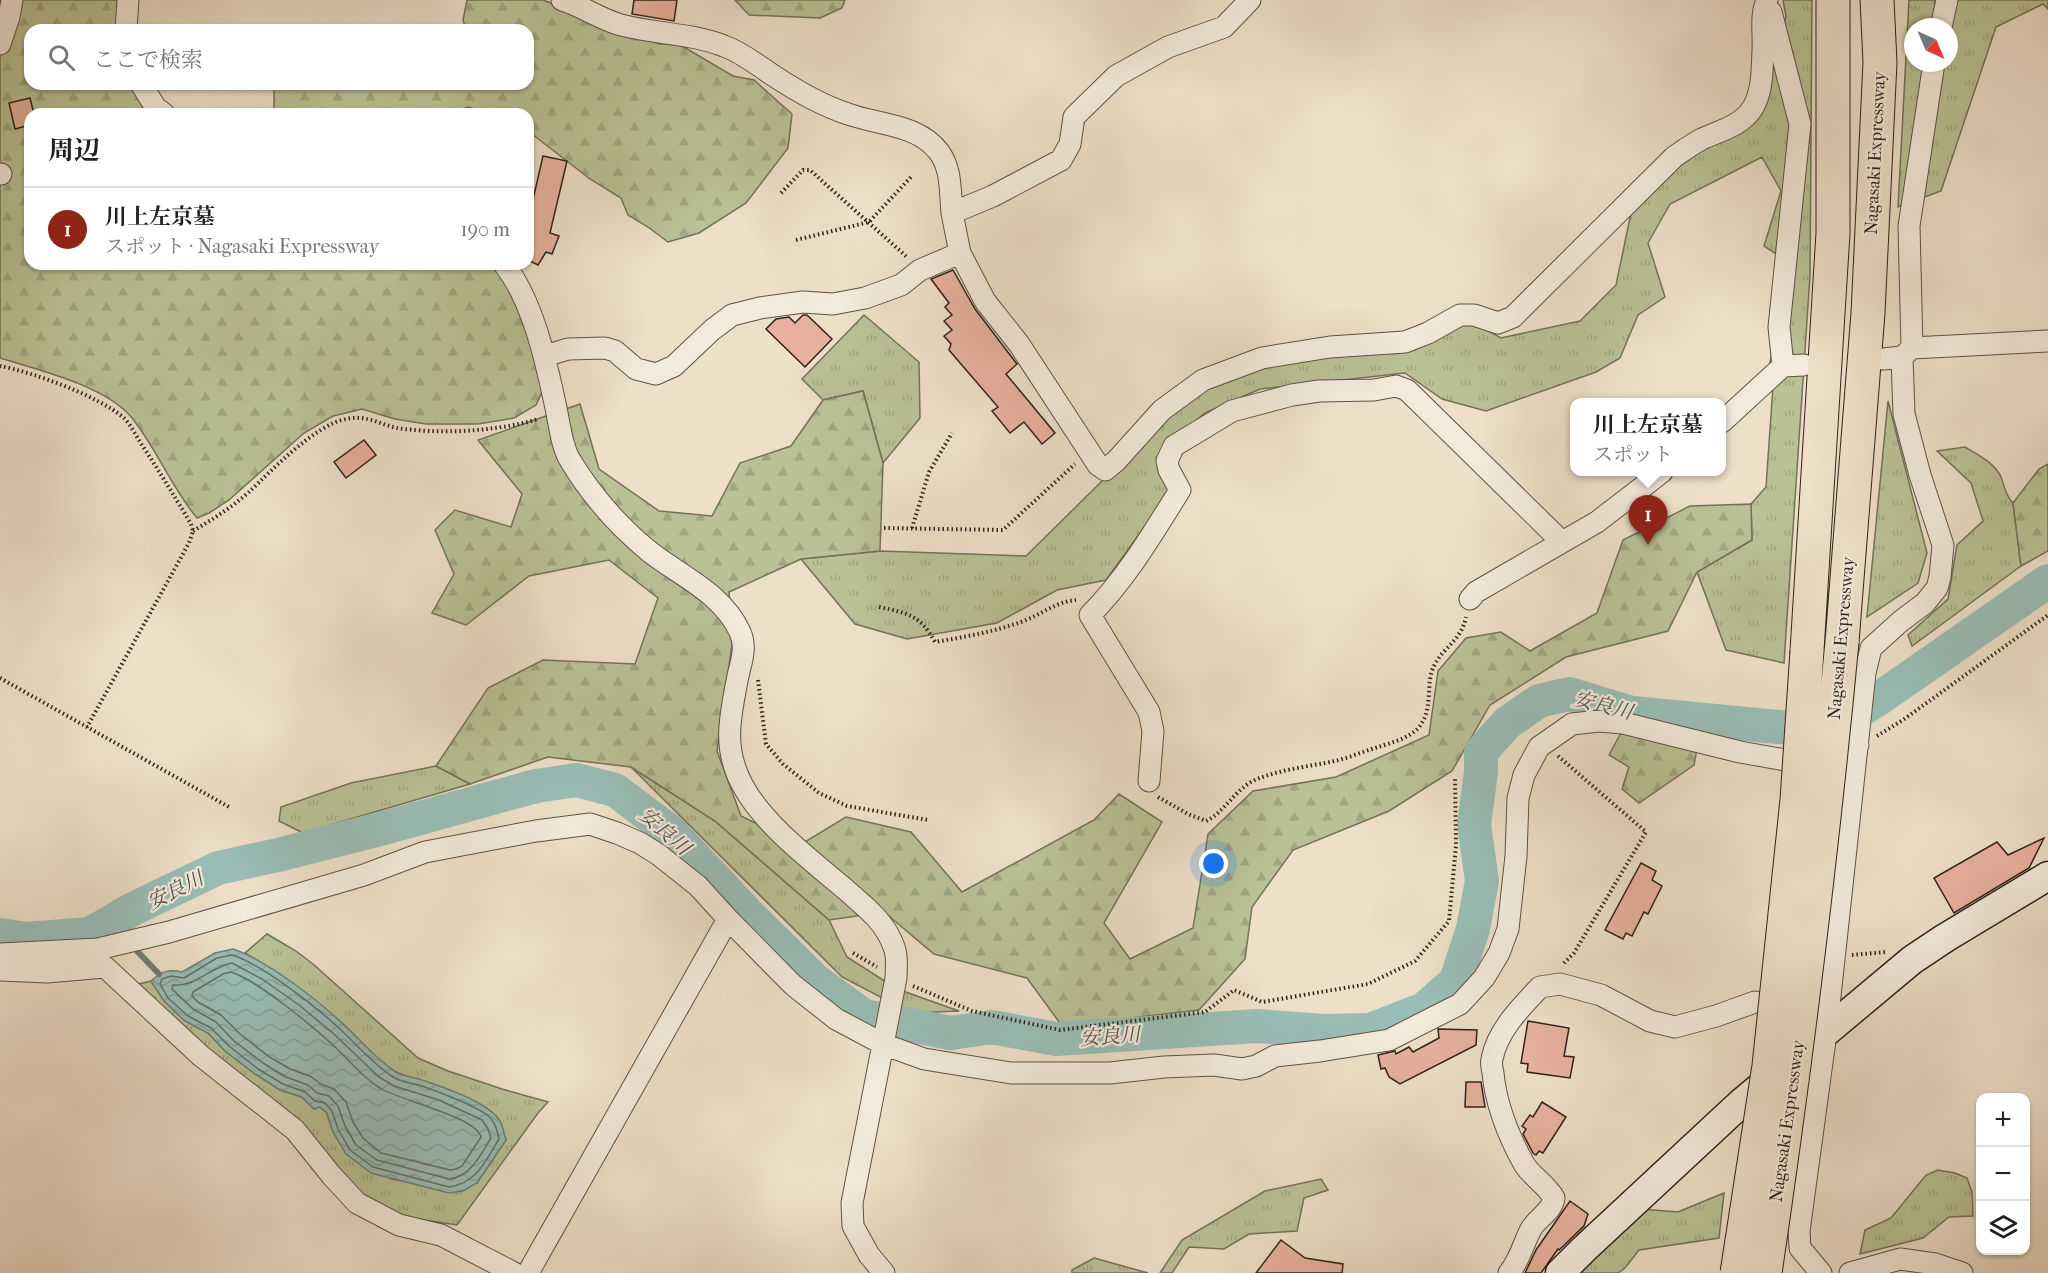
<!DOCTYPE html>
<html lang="ja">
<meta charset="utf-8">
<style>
body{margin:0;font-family:"IM FELL French Canon","Noto Serif JP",serif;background:#f2f2f2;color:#202124}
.controls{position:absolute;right:18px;bottom:18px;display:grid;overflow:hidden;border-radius:12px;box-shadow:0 2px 4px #0004}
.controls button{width:54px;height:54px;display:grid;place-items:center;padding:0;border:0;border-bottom:2px solid #e0e0e0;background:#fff;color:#202124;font:30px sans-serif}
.compass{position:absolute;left:1904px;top:18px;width:54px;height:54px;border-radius:50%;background:#fff;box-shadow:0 2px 4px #0004;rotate:136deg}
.you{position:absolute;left:1214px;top:864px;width:21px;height:21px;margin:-15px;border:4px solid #fff;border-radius:50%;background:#1a73e8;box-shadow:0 0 0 9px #1a73e833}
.badge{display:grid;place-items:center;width:39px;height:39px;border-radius:50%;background:#8f2418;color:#fff;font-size:20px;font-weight:700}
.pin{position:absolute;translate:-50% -50px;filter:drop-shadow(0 2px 3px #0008)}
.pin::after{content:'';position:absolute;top:32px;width:21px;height:18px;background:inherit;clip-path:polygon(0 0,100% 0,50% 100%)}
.popup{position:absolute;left:1570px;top:398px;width:156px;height:78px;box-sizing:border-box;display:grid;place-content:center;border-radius:12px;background:#fff;filter:drop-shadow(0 2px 4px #0005);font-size:20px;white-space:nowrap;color:#757577}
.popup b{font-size:22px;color:#202124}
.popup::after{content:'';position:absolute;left:50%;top:100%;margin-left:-12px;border:12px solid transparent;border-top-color:#fff}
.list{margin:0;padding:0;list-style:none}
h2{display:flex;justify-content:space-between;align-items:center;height:78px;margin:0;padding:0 24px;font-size:26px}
h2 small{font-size:20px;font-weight:400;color:#757577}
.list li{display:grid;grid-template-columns:39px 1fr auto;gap:18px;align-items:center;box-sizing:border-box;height:84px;padding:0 24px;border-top:2px solid #e0e0e0}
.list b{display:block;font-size:22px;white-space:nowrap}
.list p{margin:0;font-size:20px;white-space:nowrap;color:#757577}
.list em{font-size:20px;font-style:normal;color:#757577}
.icon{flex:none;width:33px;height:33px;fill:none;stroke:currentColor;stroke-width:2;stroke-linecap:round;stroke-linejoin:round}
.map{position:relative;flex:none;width:2048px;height:1273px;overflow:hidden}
.search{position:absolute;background:#fff;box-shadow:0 2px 4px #0004;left:24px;top:24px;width:510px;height:66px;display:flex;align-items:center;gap:15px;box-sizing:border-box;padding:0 21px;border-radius:18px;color:#757577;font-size:22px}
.panel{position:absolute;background:#fff;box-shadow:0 2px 4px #0004;left:24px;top:108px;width:510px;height:162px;border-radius:18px}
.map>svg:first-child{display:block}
.grass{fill:url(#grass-tufts);stroke:#747158;stroke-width:1.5;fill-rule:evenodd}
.forest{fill:url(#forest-firs);stroke:#747158;stroke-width:1.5}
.water{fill:url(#water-waves);stroke:#6e7f78;stroke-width:1.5}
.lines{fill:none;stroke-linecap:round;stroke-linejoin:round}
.shore{stroke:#646f68;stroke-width:1.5}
.stream{stroke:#6e7f78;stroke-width:6}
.river{stroke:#99bdb6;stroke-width:34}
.building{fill:#e7b19d;stroke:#2e211b;stroke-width:1.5}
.street-casing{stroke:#5e5046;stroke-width:23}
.secondary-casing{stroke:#2e211b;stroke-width:31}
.highway-casing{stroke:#2e211b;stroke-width:35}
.path{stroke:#2e211b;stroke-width:4;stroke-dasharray:1.5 3;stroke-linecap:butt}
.street{stroke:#f3eadb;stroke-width:21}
.secondary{stroke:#f3eadb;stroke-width:28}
.highway{stroke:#eddfc8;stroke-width:33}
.highway-bridge-casing{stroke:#2e211b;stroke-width:35;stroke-linecap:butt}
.highway-bridge{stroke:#eddfc8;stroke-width:33}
.labels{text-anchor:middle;stroke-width:4.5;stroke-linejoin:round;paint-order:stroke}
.street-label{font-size:18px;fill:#2e211b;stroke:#f3eadb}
.water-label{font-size:20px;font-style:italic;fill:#4e504a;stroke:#f3eadb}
</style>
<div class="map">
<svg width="2048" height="1273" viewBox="0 0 2048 1273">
<defs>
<pattern id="grass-tufts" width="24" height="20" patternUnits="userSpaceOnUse" patternTransform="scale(1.5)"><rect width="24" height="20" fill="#b9c195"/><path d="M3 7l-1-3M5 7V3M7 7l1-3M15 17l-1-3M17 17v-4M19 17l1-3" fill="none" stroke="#9fa680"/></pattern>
<pattern id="forest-firs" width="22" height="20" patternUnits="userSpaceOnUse" patternTransform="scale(1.5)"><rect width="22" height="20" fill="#b9c195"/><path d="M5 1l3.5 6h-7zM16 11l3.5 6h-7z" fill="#9fa680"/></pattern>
<pattern id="water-waves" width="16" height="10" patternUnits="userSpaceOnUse" patternTransform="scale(1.5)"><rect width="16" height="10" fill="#99bdb6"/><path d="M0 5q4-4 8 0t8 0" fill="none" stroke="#84a29c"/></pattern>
</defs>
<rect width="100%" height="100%" fill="#eddfc8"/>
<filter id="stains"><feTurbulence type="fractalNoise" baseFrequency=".00333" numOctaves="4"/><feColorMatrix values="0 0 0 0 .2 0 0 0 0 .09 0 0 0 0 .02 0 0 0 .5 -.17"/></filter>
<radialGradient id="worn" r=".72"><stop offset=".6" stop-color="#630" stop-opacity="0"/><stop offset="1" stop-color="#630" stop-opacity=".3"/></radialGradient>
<!-- grass -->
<path class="grass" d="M1783,0H1812L1810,276L1784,663L1726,650L1697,572L1752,540L1751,504L1766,487L1773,386L1769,369L1773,345L1776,254L1764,246L1781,191L1762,157L1670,204L1648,243L1665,297L1638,315L1620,358L1596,372L1486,411L1442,399L1405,373L1260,389L1205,413L1163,448L1172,489L1106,580L1057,590L997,623L907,639L855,624L801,559L880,551L1026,556L1172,412L1209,385L1264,364L1470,321L1501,338L1580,321L1616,285L1631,213L1690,156L1763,104L1786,16Z
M1909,0H1935V7L1944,0H2048V9L2043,4L1996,27L1941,191L1898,207ZM1913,27H1949V63H1913Z
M864,315L919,362L920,418L883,463L863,391L823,400L802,379Z
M1888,401L1927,553L1918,583L1867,617Z
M1965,447C1978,455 1994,462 2001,477C2005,487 2005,495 2013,503L2021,566L1912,646L1908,635L1948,599L1957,545L1983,521L1971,483L1937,451Z
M436,766L470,784L303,833L279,821L281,807L351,783Z
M631,767L715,821L829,920L847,957L897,989L959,1011L911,1013L842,977Z
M267,934L296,951L313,964L418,1058L448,1071L502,1089L548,1102L538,1113L457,1225L397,1216L354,1188L234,1080L134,985L151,981L164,1001L185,1021L208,1033L225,1051L255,1074L280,1090L302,1097L314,1109L320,1107L327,1113L333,1132L391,1179L409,1182L477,1183L506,1140C504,1135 503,1128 501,1123C488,1097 425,1084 400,1074C377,1064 360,1038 342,1023C312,997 279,974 245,953Z
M1938,1170L1955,1173L1967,1178L1972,1192L1973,1216L1949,1217L1923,1238L1860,1254L1865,1230L1891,1218L1926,1175Z
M1321,1179L1328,1190L1304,1198L1297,1231L1249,1234L1224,1249L1189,1247L1172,1273H1160L1182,1240L1265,1191Z
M1724,1193L1719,1238L1639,1250L1625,1268L1618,1273H1580L1641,1209L1678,1212Z
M1094,1258L1148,1273H1072V1270Z"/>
<!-- forest -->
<path class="forest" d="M0,0H117V30H30V84H131L146,114H30V264H492L513,294L536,355L543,390L536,405L514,418L478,424H426L395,419L362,409L333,416L304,433L229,500L209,513L197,518C171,487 157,449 132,418C106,386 39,370 0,358Z
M467,0H543L659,44L677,43L733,76L754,80L792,114L788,148L746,203L699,233L668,242L648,227L628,215L621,198L590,179L528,131V114H492L468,107L453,114H280L274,108V84H528V30H466L463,20Z
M735,0H845L842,8L820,18L749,15Z
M863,391L883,463L880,551L801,559L729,592L732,644L717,751L741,816L800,845L846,817L911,832L962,892L1094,820L1119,794L1162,822L1104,923L1130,959L1193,928L1208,834L1253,791L1336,777L1429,735L1438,671L1466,638L1501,632L1530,651L1597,613L1623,540L1690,506L1751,504L1752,540L1697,572L1668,631L1566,657L1490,705L1452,771L1389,811L1293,850L1252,907L1245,959L1199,1010L1062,1026L1027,978L934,954L884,912L829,920L715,821L631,767L548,757L470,784L436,766L488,688L543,660L635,664L658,598L609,560L529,576L466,625L432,613L454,574L435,530L455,510L511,527L522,494L478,440L580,404L599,469L659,511L712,516L740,463L791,446L823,400Z
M2048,464V551L2021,566L2013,503L2039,469Z
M1622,731L1697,749L1694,765L1639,803L1622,789L1629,767L1609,755Z"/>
<!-- water -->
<path class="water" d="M233,949C268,961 318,1000 345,1026C361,1041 377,1060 396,1072C404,1076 413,1077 422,1080C443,1087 491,1103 501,1123C503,1128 504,1135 506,1140L477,1183L463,1191L449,1193L371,1173L346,1154L333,1132L327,1113L320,1107L314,1109L302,1097L280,1090L255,1074L225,1051L208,1033L185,1021L164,1001L151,981C162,971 169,969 182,972L215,953Z"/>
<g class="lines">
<!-- shore -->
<path class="shore" d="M232,955C262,964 319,1009 342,1031C358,1046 374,1065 393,1077C401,1082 411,1083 419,1085C434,1090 476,1106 487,1115C495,1121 497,1130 499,1139C485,1162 477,1183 449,1187L373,1167L350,1150L338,1129L332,1111L325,1103L315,1101L305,1092L283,1084L258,1069L229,1046L211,1028L188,1016L168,998L160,984L162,979L171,976L184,978L217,958Z
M232,963L262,979L299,1005L334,1034L379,1077L394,1086L439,1100L482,1120L488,1129L491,1138C480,1155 471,1177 449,1179L377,1160L356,1145L345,1126L338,1106L329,1096L317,1093L308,1085L286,1077L263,1063L234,1041L216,1022L193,1009L172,989L173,985C195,987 211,967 232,963Z
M231,972C257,980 315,1028 336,1048C350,1061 363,1078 380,1088C398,1100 477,1117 481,1137L462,1166L456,1169L450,1170L381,1153L363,1138L353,1122L346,1102L334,1089L321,1084L310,1076L290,1069L268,1056L240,1034L221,1015L198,1002L192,996L193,992L223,974Z"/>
<!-- stream -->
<path class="stream" d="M90,934L128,932
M137,951L159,974"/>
<!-- river -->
<path class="river" d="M0,935L26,939L90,934L133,909L218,868L278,855L384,828L536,786L576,780L615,790L671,832L747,913L816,981L864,1016L951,1033L992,1027L1056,1039L1257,1026L1323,1031L1370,1030L1424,1009L1456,981L1473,929L1482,881L1474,824L1481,772V752L1507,723L1539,701L1569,694L1632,713L1778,727L1830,729L1877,700L2048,581"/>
</g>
<!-- building -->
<path class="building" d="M634,0H677L674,21L632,14Z
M30,98L34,114H30V125L15,129L9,103Z
M543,156L567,161L550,233L559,236L552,254L546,252L538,265L528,260V221Z
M953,270L975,309L1017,364L1006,374L1055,433L1042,444L1024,422L1010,433L992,411L998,407L949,350L951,344L944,336L952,330L944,321L952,315L945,307L949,303L931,279Z
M803,315H807L832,339L805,367L766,329L776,319L789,317L795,323Z
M364,440L376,455L346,478L334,462Z
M2044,838L2029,868L1954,913L1934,878L1997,842L2008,855Z
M1641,863L1656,871L1652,880L1662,886L1648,914L1644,912L1632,936L1626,933L1623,939L1605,930Z
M1528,1021L1569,1028L1564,1056L1574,1057L1570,1078L1527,1072L1528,1064L1521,1063Z
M1438,1029L1477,1030L1476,1045L1400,1084L1389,1077L1385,1068L1381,1069L1378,1055L1395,1051L1396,1054L1409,1047L1413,1052L1439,1038Z
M1466,1082H1481L1485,1107H1465Z
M1542,1102L1566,1117L1543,1153L1539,1151L1536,1155L1533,1153L1523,1134L1526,1129L1522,1126L1530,1115L1533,1117Z
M1570,1201L1588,1214L1584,1226L1559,1250L1558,1249L1541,1273H1525L1536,1250Z
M1281,1240L1305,1258L1343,1264L1342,1273H1256Z"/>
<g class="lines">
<!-- street casing -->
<g class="street-casing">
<path id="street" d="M562,0C582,6 600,19 621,25C655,34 691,33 724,46C741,52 756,64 771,74C795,90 820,105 848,114C878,125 918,124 939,152C952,169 950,193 952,213
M1250,0L1224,27L1168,47L1116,76L1074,117L1070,144L1061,160L993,196L952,213L960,253L985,301L1019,344L1098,465L1105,470L1116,461L1162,410L1203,380L1262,358L1330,347L1405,342L1428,333L1460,315H1474L1498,323L1513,317L1674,157C1683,151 1692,144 1702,139C1719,131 1741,126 1752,109C1763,92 1762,69 1763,50C1764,32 1760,16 1767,0
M1771,12L1800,124L1779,327L1783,366L1804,365
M1941,27L1947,0
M126,30L128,0
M0,44L9,17L12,0
M141,84L156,108L164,114
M0,174H1
M504,264C533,301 546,361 556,408C559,422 562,448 570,460C591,495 618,526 650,552C682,577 722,593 740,632C747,647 741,662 738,676C730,717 722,748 743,786C764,825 811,860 845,889C864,906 885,921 894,947C898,956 896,969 896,978L852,1203L853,1226L869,1255L884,1273
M1912,348L1909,226L1934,63
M545,356L568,349L605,348L615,351L636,369L656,374L674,366L712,330L732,315L760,308L803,302L833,304L865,298L901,285L920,270L960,253
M1883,359L1902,357L1912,348L2048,341
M1722,422L1783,366
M1470,599L1476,592L1597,522L1662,472
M1149,781L1153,731L1149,712L1090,615C1126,579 1153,533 1180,490L1169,470L1167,461L1174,446L1232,411L1292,395L1319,391L1374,390L1396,386L1407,390L1562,542
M0,954L98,949L169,932L364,875L425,852L536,831L590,824L617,833L640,843L659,855L698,886L728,919L793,985L836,1019L883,1044L924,1059L1011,1073H1110L1164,1067L1214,1065L1242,1069L1256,1066L1275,1056L1320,1051L1389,1040L1460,1004L1484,978L1499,953L1508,929L1516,856L1518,798L1524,775L1539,747L1572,724L1599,721L1623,723L1740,752L1785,760H1809L1847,753L1858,745
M0,970L47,972L105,967L201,1056L295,1130L332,1176L357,1203L399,1225L441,1235L514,1273
M528,1273L728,919
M1509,1273C1520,1260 1523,1244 1531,1229C1538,1217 1552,1212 1554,1198C1546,1184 1532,1177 1524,1164C1508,1135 1496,1106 1493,1073C1492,1069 1491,1063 1492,1059C1497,1031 1521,1007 1540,987L1560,984L1601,995L1650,1021L1675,1027L1716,1016L1755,1002
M1821,1273L1800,1248L1799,1231L1826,1033L1865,673L1871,648L1901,621L1925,603L1937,588L1940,577L1943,545L1920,475L1904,414L1902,357
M1850,1273L1900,1259L1935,1264L1962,1273"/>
</g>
<!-- secondary casing -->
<g class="secondary-casing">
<path id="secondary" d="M1560,1273L1584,1249L1740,1104L1912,960L1945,938L2048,876"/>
</g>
<!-- highway casing -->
<g class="highway-casing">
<path id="highway" d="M1842,642L1868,313L1880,62L1877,0
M1807,651L1833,233V0"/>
</g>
<!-- path -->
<path class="path" d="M781,193L803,170H810L908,258
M796,240L869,222L911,177
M0,366C32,372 99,396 124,418C131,425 136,436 142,445C159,471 175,497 191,524L193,531L189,543L87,727
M884,528L1003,530L1075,464
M912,528L929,472L952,433
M193,531C213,519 231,508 249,492C272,470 315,425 346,419C370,414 382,427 404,429C449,434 496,431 539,419
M879,607C908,613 920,615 935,642C964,637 993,632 1021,622C1041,615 1055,602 1076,600
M0,678L229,807
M758,680L766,744L783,764L819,793L847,806L928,820
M1877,736L1903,720L2048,615
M1558,756L1646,832L1574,953L1562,965
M1158,797L1188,814L1206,821C1225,812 1235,789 1255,780C1278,770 1305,767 1330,762C1346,759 1362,752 1378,747C1391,743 1410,738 1419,727C1434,709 1425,683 1434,666C1444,646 1461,641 1466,617
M853,953L877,967
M1852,955L1886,952
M913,986L972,1011L1060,1030L1205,1012L1234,990L1262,1002L1368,984L1415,961L1449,921L1456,845L1455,778"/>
<!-- street -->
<use href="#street" class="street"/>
<!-- secondary -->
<use href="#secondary" class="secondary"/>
<!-- highway -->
<use href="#highway" class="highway"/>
<!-- highway-bridge casing -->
<g class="highway-bridge-casing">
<path id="highway-bridge" d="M1737,1273L1769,1066L1797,800L1807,651
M1765,1273C1796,1063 1822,853 1842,642"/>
</g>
<!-- highway-bridge -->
<use href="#highway-bridge" class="highway-bridge"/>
</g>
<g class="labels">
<!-- street labels -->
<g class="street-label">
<text transform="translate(1875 153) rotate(-87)" y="6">Nagasaki Expressway</text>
<text transform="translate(1841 638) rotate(-85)" y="6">Nagasaki Expressway</text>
<text transform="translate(1787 1121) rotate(-82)" y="6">Nagasaki Expressway</text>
</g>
<!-- water labels -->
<g class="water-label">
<text transform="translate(1603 705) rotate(14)" y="7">安良川</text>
<text transform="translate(665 831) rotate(41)" y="7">安良川</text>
<text transform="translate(175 890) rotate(-27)" y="7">安良川</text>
<text transform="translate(1110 1036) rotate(-4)" y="7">安良川</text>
</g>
</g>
<rect width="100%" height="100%" filter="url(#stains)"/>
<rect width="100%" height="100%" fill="url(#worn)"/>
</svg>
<div class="controls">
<button>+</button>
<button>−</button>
<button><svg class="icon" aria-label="layers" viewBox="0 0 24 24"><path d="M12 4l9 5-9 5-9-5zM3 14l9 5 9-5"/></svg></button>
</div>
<svg class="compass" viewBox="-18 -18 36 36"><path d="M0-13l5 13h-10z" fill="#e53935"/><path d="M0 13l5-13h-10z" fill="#757577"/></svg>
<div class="you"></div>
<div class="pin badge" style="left:1648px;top:545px">1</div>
<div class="popup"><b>川上左京墓</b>スポット</div>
<div class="search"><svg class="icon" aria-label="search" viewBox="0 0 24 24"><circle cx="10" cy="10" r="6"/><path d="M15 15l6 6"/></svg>ここで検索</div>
<section class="panel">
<h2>周辺<small></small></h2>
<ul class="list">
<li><span class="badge">1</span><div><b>川上左京墓</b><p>スポット · Nagasaki Expressway</p></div><em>190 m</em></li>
</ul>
</section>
</div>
